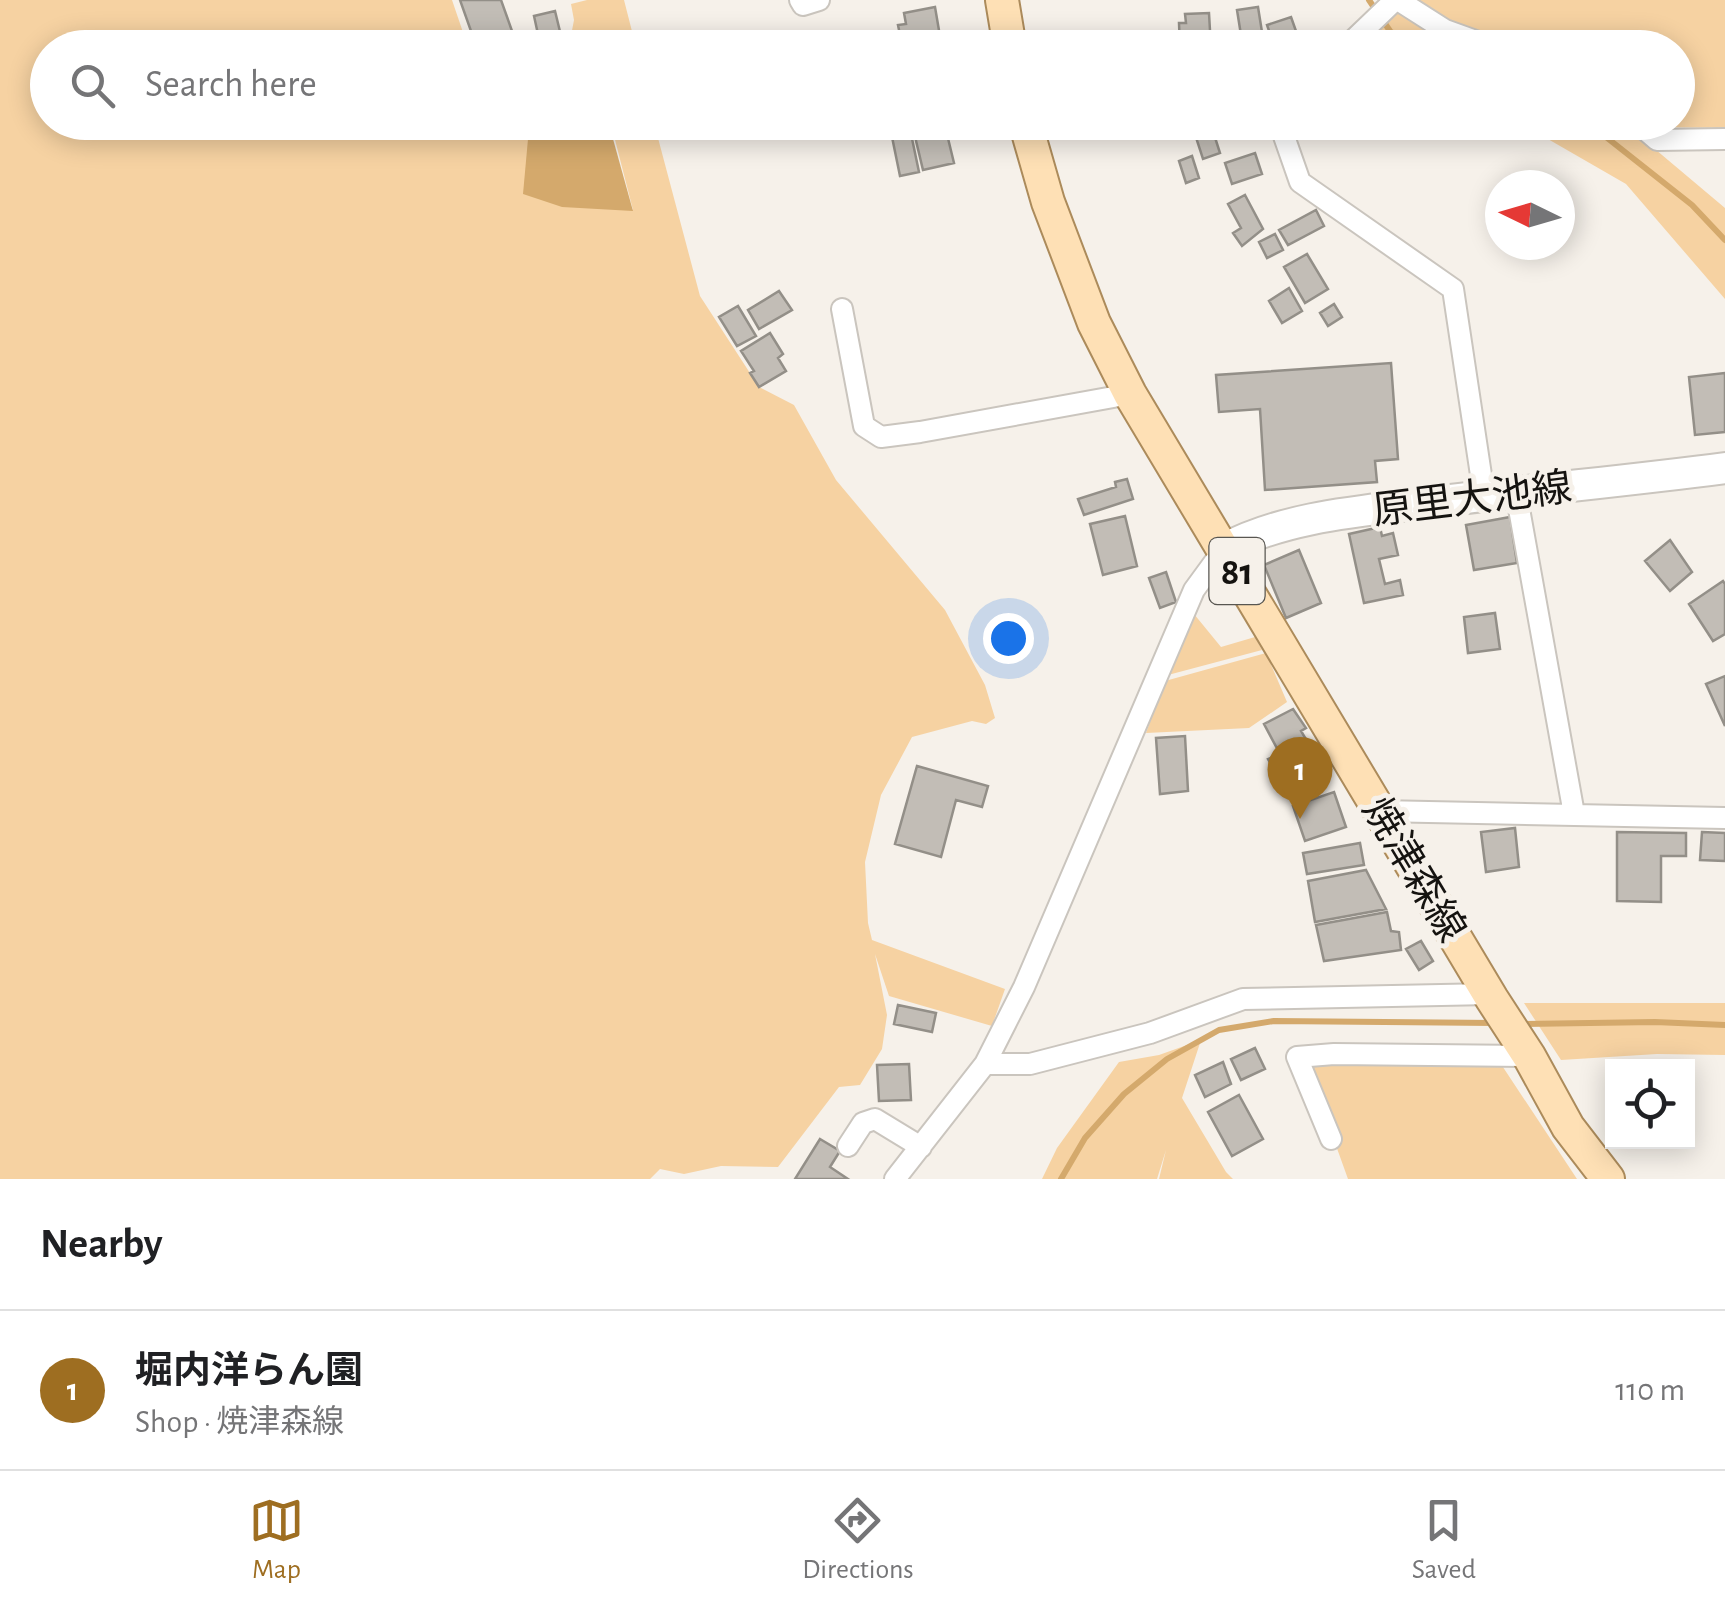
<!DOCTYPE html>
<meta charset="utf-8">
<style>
body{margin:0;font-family:"Alegreya Sans","Noto Sans JP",sans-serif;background:#f6f6f6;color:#202124}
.controls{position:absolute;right:30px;bottom:30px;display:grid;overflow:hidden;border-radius:0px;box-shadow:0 5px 25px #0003}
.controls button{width:90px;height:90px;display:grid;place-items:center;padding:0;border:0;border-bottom:2px solid #e0e0e0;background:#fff;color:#202124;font:50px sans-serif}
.compass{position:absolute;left:1485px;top:170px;width:90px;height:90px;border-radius:50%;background:#fff;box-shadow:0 5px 25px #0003;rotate:275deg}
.you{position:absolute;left:1008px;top:638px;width:35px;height:35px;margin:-25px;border:8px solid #fff;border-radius:50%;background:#1a73e8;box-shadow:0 0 0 15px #1a73e833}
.badge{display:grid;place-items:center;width:65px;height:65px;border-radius:50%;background:#9e6e21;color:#fff;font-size:32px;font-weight:700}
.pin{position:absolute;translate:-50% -82px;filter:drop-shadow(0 2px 5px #0008)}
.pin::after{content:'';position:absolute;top:52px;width:35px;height:30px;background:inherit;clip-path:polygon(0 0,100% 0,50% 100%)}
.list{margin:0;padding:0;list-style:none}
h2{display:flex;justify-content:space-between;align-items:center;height:130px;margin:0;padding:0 40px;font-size:42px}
h2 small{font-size:32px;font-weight:400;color:#757577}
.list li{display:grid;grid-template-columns:65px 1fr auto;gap:30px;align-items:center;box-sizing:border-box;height:160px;padding:0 40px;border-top:2px solid #e0e0e0}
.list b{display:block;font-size:38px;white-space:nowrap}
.list p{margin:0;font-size:32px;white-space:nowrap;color:#757577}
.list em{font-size:32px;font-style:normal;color:#757577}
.icon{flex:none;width:55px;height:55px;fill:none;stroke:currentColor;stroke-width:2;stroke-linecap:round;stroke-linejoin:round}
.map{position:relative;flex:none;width:1725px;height:1179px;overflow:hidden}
.search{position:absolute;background:#fff;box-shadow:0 5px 25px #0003;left:30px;right:30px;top:30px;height:110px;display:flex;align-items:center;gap:25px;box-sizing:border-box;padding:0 35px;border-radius:55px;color:#757577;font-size:38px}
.sheet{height:290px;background:#fff}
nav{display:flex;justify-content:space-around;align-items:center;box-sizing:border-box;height:140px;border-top:2px solid #e0e0e0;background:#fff;font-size:28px;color:#757577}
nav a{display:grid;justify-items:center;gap:5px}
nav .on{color:#9e6e21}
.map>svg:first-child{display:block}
.green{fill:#f6d2a2;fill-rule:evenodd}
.water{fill:#d4a96c}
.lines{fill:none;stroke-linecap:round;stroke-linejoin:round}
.stream{stroke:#d4a96c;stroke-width:6}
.building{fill:#c2bdb6;stroke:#938f88;stroke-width:2.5}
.street-casing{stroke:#cac5be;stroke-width:24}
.secondary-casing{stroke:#cac5be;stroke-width:34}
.primary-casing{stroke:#ac8b5b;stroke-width:36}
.street{stroke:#fff;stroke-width:20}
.secondary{stroke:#fff;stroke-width:30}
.primary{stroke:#fee0b5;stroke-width:32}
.labels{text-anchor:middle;stroke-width:10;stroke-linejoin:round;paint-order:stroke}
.shield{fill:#f6f1ea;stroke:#585651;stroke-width:2.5}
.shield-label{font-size:38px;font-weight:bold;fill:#151310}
.street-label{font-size:40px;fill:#151310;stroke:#f6f1ea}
</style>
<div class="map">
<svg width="1725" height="1179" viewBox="0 0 1725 1179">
<rect width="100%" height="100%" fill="#f6f1ea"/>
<!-- green -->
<path class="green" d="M0,0H452L468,47L48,48V122L654,123L700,296L759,387L794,405L836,480L945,610L985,685L995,718L986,724L972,721L912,737L881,795L865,862L868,923L872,940L1005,989L992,1026L889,996L875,954L887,1015L882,1049L860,1085L839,1087L778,1167L721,1166L684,1174L660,1169L650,1179H0ZM530,128H612L633,210Z
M587,0H624L636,47H564L569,46L574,20L571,4Z
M1412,0H1725V128L1652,127L1646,123L1678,122V48L1510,47L1466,31Z
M1397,6L1461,47H1390L1370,36Z
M1520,123H1624L1725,208V299L1626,184Z
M1194,614L1221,647L1255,637L1262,650L1168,675Z
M1266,653L1287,702L1249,728L1146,733L1165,681Z
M1524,1003H1725V1055L1657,1054L1561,1060Z
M1201,1040L1182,1098L1226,1172L1233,1179H1159L1166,1150L1157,1179H1042L1057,1148L1119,1062L1159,1055Z
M1495,1055L1577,1179H1348L1307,1065Z"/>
<!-- water -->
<path class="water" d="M529,128L613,139L633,211L562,207L523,194Z"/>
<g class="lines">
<!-- stream -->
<path class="stream" d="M1369,0L1390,31L1412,48
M1587,122L1692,205L1725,240
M1523,1024L1655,1022L1725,1025
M1061,1179L1085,1138L1124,1094L1167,1059L1219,1030L1274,1021L1495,1023"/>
</g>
<!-- building -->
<path class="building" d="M460,0H501L517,45L510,48H477Z
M935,7L942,48H910L908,38L901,40L898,25L906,24L904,13Z
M1258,7L1262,32L1241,35L1237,10Z
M555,11L564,48H541L534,16Z
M1209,13L1211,48H1180L1179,23H1186L1185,14Z
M1291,17L1302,48H1275L1267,25Z
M919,122H944L954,163L923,170L912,124Z
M1191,122H1220L1211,125L1220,153L1203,159Z
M910,129L919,172L900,176L891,132Z
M1255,153L1262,174L1232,184L1225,163Z
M1192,156L1199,178L1186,183L1179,161Z
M1245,195L1263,229L1242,246L1233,233L1241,228L1228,204Z
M1316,210L1324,226L1288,245L1279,230Z
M1275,234L1283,250L1267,258L1259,242Z
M1307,254L1328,289L1305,303L1284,267Z
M1289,288L1302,311L1282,323L1269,301Z
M779,291L792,310L759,329L748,310Z
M1334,304L1342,317L1328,326L1320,313Z
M738,306L756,336L737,346L719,317Z
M770,333L783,354L778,358L786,371L759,387L750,373L754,371L741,351Z
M1391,363L1398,459L1375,461L1377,482L1265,490L1260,409L1219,412L1216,375Z
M1725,373V432L1695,435L1689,377Z
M1127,479L1133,499L1084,515L1078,499L1116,487L1115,482Z
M1125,516L1137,566L1103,575L1090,524Z
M1510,517L1517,563L1474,570L1466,525Z
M1380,527L1382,536L1393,533L1398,555L1379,559L1385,584L1400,580L1403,595L1364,603L1349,534Z
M1670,540L1692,572L1670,591L1645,561Z
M1299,550L1321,603L1286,618L1264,565Z
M1166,572L1176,602L1160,608L1149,578Z
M1723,581L1725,584V634L1713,641L1689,604Z
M1495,613L1500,649L1468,653L1464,617Z
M1725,676V726L1706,684Z
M1293,709L1306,728L1301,731L1313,751L1300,758L1305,772L1291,780L1288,775L1280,780L1268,759L1280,754L1264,724Z
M1185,736L1188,791L1160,794L1156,738Z
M917,766L988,786L982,807L956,800L941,857L895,844Z
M1334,792L1346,827L1305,841L1293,806Z
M1515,828L1519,867L1486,872L1481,832Z
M1617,832L1686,833V856H1661V902L1617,901Z
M1702,832L1725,833V861L1700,860Z
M1360,843L1364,865L1307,874L1303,853Z
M1366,870L1386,909L1315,922L1308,881Z
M1387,912L1391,931L1399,932L1401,950L1324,961L1316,925Z
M1421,941L1433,961L1419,970L1406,949Z
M898,1005L936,1013L932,1032L894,1024Z
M1255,1048L1265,1069L1241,1080L1231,1059Z
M1223,1062L1231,1084L1205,1097L1195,1075Z
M909,1064L911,1100L879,1101L877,1065Z
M1239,1095L1263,1139L1232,1156L1208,1112Z
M820,1139L840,1151L830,1167L848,1179H795Z"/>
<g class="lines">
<!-- street casing -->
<g class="street-casing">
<path id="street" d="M800,0L803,5L819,0
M1398,0L1445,30L1495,48
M1345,48L1395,0
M1279,122L1300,182L1453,289L1484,495
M1636,122L1657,140L1725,139
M842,309L864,426L881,437L920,432L1130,394
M1516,492L1574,814
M1380,811L1725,818
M985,1064H1030L1150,1033L1243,999L1490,994
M1331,1139L1297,1057L1334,1054L1529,1056
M848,1146L863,1123L875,1119L921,1147
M895,1179L985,1064L1024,987L1194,590L1224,549"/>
</g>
<!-- secondary casing -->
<g class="secondary-casing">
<path id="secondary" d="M1224,549C1283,517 1361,511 1426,503C1526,490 1625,481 1725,468"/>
</g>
<!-- primary casing -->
<g class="primary-casing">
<path id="primary" d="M1002,0L1010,48
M1025,122L1048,202L1094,323L1130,394L1492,999L1529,1056L1568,1127L1608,1179"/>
</g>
<!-- street -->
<use href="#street" class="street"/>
<!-- secondary -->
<use href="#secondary" class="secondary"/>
<!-- primary -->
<use href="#primary" class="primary"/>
</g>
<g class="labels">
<!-- shield labels -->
<rect class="shield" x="1209.5" y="538" width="55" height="66" rx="8"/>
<g class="shield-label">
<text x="1237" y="584">81</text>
</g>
<!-- street labels -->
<g class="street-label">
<text transform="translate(1472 498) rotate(-7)" y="14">原里大池線</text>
<text transform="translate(1415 869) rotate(59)" y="14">焼津森線</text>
</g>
</g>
</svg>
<div class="controls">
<button><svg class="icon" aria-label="locate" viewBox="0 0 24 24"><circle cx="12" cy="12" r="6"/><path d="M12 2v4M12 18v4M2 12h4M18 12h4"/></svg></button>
</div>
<svg class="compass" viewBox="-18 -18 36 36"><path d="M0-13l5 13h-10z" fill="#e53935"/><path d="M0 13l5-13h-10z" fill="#757577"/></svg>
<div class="you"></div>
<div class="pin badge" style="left:1300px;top:819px">1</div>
<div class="search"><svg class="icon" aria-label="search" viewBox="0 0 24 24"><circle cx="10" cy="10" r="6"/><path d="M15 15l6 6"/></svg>Search here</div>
</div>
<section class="sheet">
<h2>Nearby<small></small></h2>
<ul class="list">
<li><span class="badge">1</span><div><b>堀内洋らん園</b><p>Shop · 焼津森線</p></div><em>110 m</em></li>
</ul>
</section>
<nav>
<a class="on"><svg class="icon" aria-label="map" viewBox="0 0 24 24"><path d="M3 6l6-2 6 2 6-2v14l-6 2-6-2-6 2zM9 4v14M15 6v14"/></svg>Map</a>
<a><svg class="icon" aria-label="directions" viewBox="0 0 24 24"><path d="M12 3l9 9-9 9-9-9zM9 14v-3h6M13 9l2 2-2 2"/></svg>Directions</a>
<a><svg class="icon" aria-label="saved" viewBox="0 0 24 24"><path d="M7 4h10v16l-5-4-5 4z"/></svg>Saved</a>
</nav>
